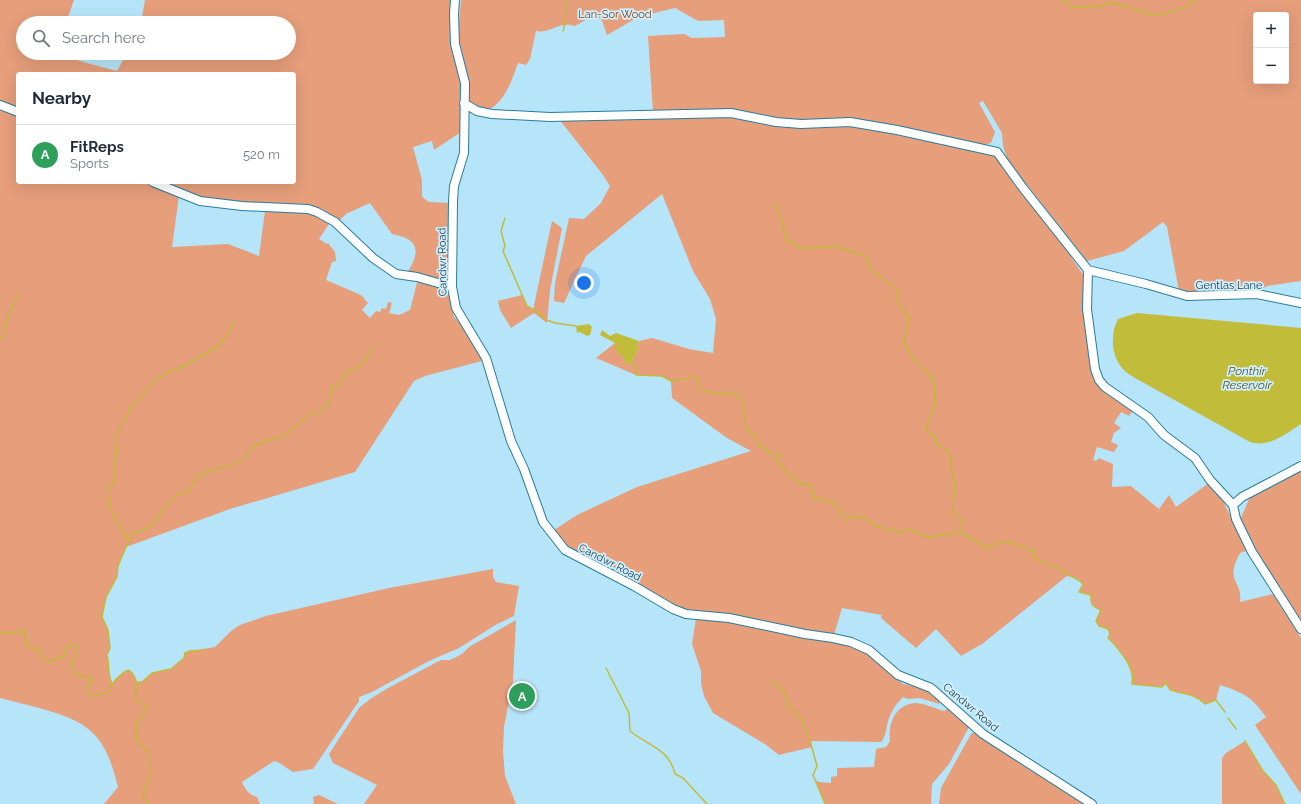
<!DOCTYPE html>
<meta charset="utf-8">
<style>
body{margin:0;font-family:Raleway,sans-serif;background:#f2f2f3;color:#1f2937}
.controls{position:absolute;right:12px;top:12px;display:grid;overflow:hidden;border-radius:4px;box-shadow:0 4px 16px #0002}
.controls button{width:36px;height:36px;display:grid;place-items:center;padding:0;border:0;border-bottom:1px solid #e0e1e3;background:#fff;color:#1f2937;font:20px sans-serif}
.you{position:absolute;left:584px;top:283px;width:14px;height:14px;margin:-10px;border:3px solid #fff;border-radius:50%;background:#1a73e8;box-shadow:0 0 0 6px #1a73e833}
.badge{display:grid;place-items:center;width:26px;height:26px;border-radius:50%;background:#864019;color:#fff;font-size:13px;font-weight:700}
.pin{position:absolute;translate:-50% -50%;border:2px solid #fff;box-shadow:0 1px 4px #0006}
.list{margin:0;padding:0;list-style:none}
h2{display:flex;justify-content:space-between;align-items:center;height:52px;margin:0;padding:0 16px;font-size:17px}
h2 small{font-size:13px;font-weight:400;color:#747a83}
.list li{display:grid;grid-template-columns:26px 1fr auto;gap:12px;align-items:center;box-sizing:border-box;height:60px;padding:0 16px;border-top:1px solid #e0e1e3}
.list b{display:block;font-size:15px;white-space:nowrap}
.list p{margin:0;font-size:13px;white-space:nowrap;color:#747a83}
.list em{font-size:13px;font-style:normal;color:#747a83}
.icon{flex:none;width:22px;height:22px;fill:none;stroke:currentColor;stroke-width:2;stroke-linecap:round;stroke-linejoin:round}
.map{position:relative;flex:none;width:1301px;height:804px;overflow:hidden}
.search{position:absolute;background:#fff;box-shadow:0 4px 16px #0002;left:16px;top:16px;width:280px;height:44px;display:flex;align-items:center;gap:10px;box-sizing:border-box;padding:0 14px;border-radius:22px;color:#747a83;font-size:15px}
.panel{position:absolute;background:#fff;box-shadow:0 4px 16px #0002;left:16px;top:72px;width:280px;height:112px;border-radius:4px}
.map>svg:first-child{display:block}
.green{fill:#e69e7b;fill-rule:evenodd}
.water{fill:#c2bc3b}
.lines{fill:none;stroke-linecap:round;stroke-linejoin:round}
.stream{stroke:#c2bc3b;stroke-width:1.5}
.minor-casing{stroke:#287d9c;stroke-width:10}
.minor{stroke:#fff;stroke-width:8}
.labels{text-anchor:middle;stroke-width:3.5;stroke-linejoin:round;paint-order:stroke}
.park-label{font-size:11px;fill:#84401a;stroke:#d1effd}
.street-label{font-size:11px;fill:#1b3d4b;stroke:#d1effd}
.water-label{font-size:12px;font-style:italic;fill:#565422;stroke:#d1effd}
</style>
<div class="map">
<svg width="1301" height="804" viewBox="0 0 1301 804">
<rect width="100%" height="100%" fill="#b6e5f9"/>
<!-- green -->
<path class="green" d="M0,0H74L66,23H23V53H56L83,62L117,71L127,53H289V23H141L145,0H452L462,79L461,132L434,150L432,141L413,147L422,180V197L429,202L449,203L451,207L448,281L443,282L407,273C421,251 419,239 392,234L370,203L346,214L339,221L323,212L201,199L160,182H294V74H18V109L0,103Z
M461,0H1301V281L1267,286L1258,291L1188,294L1179,291L1167,227L1163,222L1124,251L1087,261L1008,161L1003,146L1002,133L983,101L979,103L995,132L991,143L984,145L889,124L849,119L809,121L653,112L648,36L684,34L692,38L725,37L724,20L698,21L675,8L654,13L647,12L607,35L601,18L591,17L575,26C558,21 552,34 536,31L530,59L526,65L518,63C512,80 505,102 488,110L474,105L468,100L465,69L458,33ZM1256,15H1286V81H1256Z
M0,108L18,117V182H148L179,196L172,247L228,244L259,256L265,211L311,212L331,221L319,239L327,244L328,243L335,252L336,261L332,262L326,280L361,295L368,303L362,310L370,318L376,311L380,312L382,308L386,309L388,302L392,303L389,313L399,315L410,310L418,279L441,286L448,291L454,317L465,328L476,345L482,361L425,376L414,381L355,472L230,509L126,547L118,566L117,577L106,598L102,617L108,630L110,648L107,656C110,665 107,674 112,683L125,671L129,670L133,674L137,682H142L152,673L171,669L184,658L185,653L190,651L215,647L231,631L240,625L266,616L389,588L493,569V577L496,582L519,586L514,616L497,624L459,648L429,661L372,692L359,697V701L313,769L293,772L278,762L274,761L242,782C245,789 249,795 257,797L260,804H104L118,787C105,735 91,722 39,708C26,705 13,701 0,698Z
M731,116L832,123L896,132L935,143L994,154L1052,229L1084,276L1096,382L1134,409L1129,416L1121,412L1114,423L1121,428L1114,433L1111,442L1118,445L1114,452L1097,447L1093,460L1096,461L1099,458L1113,464L1112,487L1131,486L1159,509L1169,495L1176,507L1209,483L1221,497L1246,548V551L1240,553C1224,583 1243,579 1240,602L1273,594L1301,638V794L1255,725L1266,717C1251,696 1244,693 1220,685L1216,700L1205,704C1196,694 1183,694 1170,690L1166,683L1162,687L1132,684C1133,667 1120,649 1108,638L1110,634L1108,629L1099,626L1096,621L1100,610C1092,606 1090,604 1091,595L1079,592L1083,584L1079,579L1067,576L982,644L961,656L936,629L916,648L881,618L882,615L842,608L834,635L682,610L624,578L614,567L595,564L571,551L554,530L577,515L637,487L751,451L727,438L672,398L671,381L662,376L636,375L596,358L615,343L622,357L629,366L637,352L639,341L652,338L689,349L713,353L716,319L710,299L693,271L662,194L586,256L564,303L554,301L555,283L569,218L584,219L601,203L610,186L603,175L559,119Z
M552,221L562,228L550,290L547,323L534,313L511,328L500,310L498,301L522,295L527,306L533,310Z
M1301,470V623L1254,548L1240,520L1250,497Z
M696,618L728,620L841,642L870,655L890,674L903,684L925,688L940,700L939,704L920,698L908,699L903,697C896,704 891,711 888,721C886,728 886,737 881,742L811,741L812,747L779,755L765,744L713,713L704,696L701,684V671L692,644Z
M516,620L513,681L504,727L503,751L505,776L516,804H364L377,785L333,763L329,754L359,708L370,699L388,688L441,660H450L462,654L469,647Z
M915,703L923,704L944,711L949,708L969,727L949,764L932,784L931,804H825L815,780L819,782L831,783V777L837,776V768L874,767L876,749L886,747L890,741C888,723 895,705 915,703Z
M975,732L1086,804H939L941,788L971,734Z
M1245,741L1263,771L1276,785L1285,804H1222V758L1226,753Z
M319,795L338,804H314L313,797Z"/>
<!-- water -->
<path class="water" d="M1137,313L1301,328V424C1285,434 1269,448 1250,442L1135,378C1132,376 1126,373 1123,369C1111,356 1110,334 1118,319Z
M589,324L592,327L590,335L587,336L580,332L577,333L576,326Z
M602,330L610,336L616,333L639,341L637,352L629,366L615,348V343L600,335Z"/>
<g class="lines">
<!-- stream -->
<path class="stream" d="M1062,0L1073,7L1100,6L1110,2L1157,16C1169,10 1185,11 1195,0
M563,31L565,23L566,0
M774,203L780,215L787,240L802,249L836,246L867,257L870,269L899,291L897,301L909,317L904,343L913,358L932,377L935,391L934,407L926,429L927,432L934,435L936,444L948,451L951,458V467L955,485L953,510L955,515L963,521L959,532
M505,218L501,231L505,246L503,251L527,306L541,314L544,319L555,323L576,326
M0,339L3,337L5,324L18,294
M632,362L636,365V375L662,376L671,381L687,379L693,376L699,380L697,386C709,396 724,394 739,394L745,412L746,430C755,433 757,437 759,446L767,449L768,453L781,455L776,460L789,475L795,477L796,480L805,485H811L814,500L819,498L836,505L843,517L866,518C877,529 886,528 900,533L902,530H912L927,537L959,532L988,548C993,544 1004,541 1010,542C1015,544 1018,547 1023,546L1029,551H1035V559C1045,562 1052,568 1062,569C1069,578 1076,576 1083,584L1079,592L1091,595C1090,604 1092,606 1101,610L1096,621L1099,626L1108,629L1110,634L1108,638C1115,644 1132,665 1133,675C1133,678 1132,681 1132,684L1162,687L1166,683L1170,690C1183,694 1196,694 1205,704L1216,700L1225,712
M128,541L109,507L107,487L112,485L114,478V463L117,454L115,437L131,408L154,381L170,371L178,369L217,347L228,334L235,320
M0,633L4,632L9,634L24,630L27,645L41,651V657L47,662L65,656L64,652L70,645L78,646V649C74,660 69,663 76,675L88,677L93,680L87,687L88,693L92,696L107,692C111,684 121,672 129,670C138,678 138,687 135,698L147,706C145,712 141,716 138,721C135,725 136,736 137,741L149,752L150,777L145,788L143,798L149,804
M606,668L629,713L630,731C648,746 669,748 675,774L683,778L707,804
M137,682H142L152,673L171,669L184,658L185,653L190,651L205,650
M771,682L775,683L784,692L789,706L801,719L809,737L817,766L813,775L825,804
M112,683C107,674 110,665 107,655L110,648L108,630L102,617L106,597L117,577L118,566L132,533C158,530 157,512 173,498C177,494 183,493 188,492C200,462 224,473 244,459C247,457 248,451 251,449C259,443 273,438 283,436L312,413C327,413 331,402 330,389L339,384L347,372L358,367L366,360L370,349
M1228,718L1236,729
M1245,741L1263,771L1276,785L1285,804"/>
<!-- minor casing -->
<g class="minor-casing">
<path id="minor" d="M455,0L454,14L455,44L465,83L464,153L454,186L453,201L452,287L456,308L486,358L511,441L524,469L543,522L565,550L634,586L673,609L686,614L729,618L805,634L833,638L851,642L869,650L898,675L931,688L983,734L1092,804
M464,103L477,111L492,114L550,117L731,113L776,122L801,124L850,122L897,130L997,152L1023,188L1088,270L1087,309L1095,369L1099,380L1105,387L1148,417L1164,435L1195,458L1210,480L1233,505
M0,105L18,112
M153,182L200,201L242,206L308,209L317,212L335,222L373,258L396,274L417,277L452,287
M1088,270L1146,284L1187,296L1257,294L1301,303
M1233,505L1236,519L1252,552L1301,629
M1233,505L1242,497L1301,466"/>
</g>
<!-- minor -->
<use href="#minor" class="minor"/>
</g>
<g class="labels">
<!-- park labels -->
<g class="park-label">
<text x="615" y="18">Lan-Sor Wood</text>
</g>
<!-- street labels -->
<g class="street-label">
<text transform="translate(442 262) rotate(-91)" y="4">Candwr Road</text>
<text x="1229" y="289">Gentlas Lane</text>
<text transform="translate(610 562) rotate(27)" y="4">Candwr Road</text>
<text transform="translate(971 707) rotate(40)" y="4">Candwr Road</text>
</g>
<!-- water labels -->
<g class="water-label">
<text x="1247" y="375">Ponthir<tspan x="1247" dy="14">Reservoir</tspan></text>
</g>
</g>
</svg>
<div class="controls">
<button>+</button>
<button>−</button>
</div>
<div class="you"></div>
<div class="pin badge" style="left:522px;top:696px;background:#2e9e5b">A</div>
<div class="search"><svg class="icon" aria-label="search" viewBox="0 0 24 24"><circle cx="10" cy="10" r="6"/><path d="M15 15l6 6"/></svg>Search here</div>
<section class="panel">
<h2>Nearby<small></small></h2>
<ul class="list">
<li><span class="badge" style="background:#2e9e5b">A</span><div><b>FitReps</b><p>Sports</p></div><em>520 m</em></li>
</ul>
</section>
</div>
